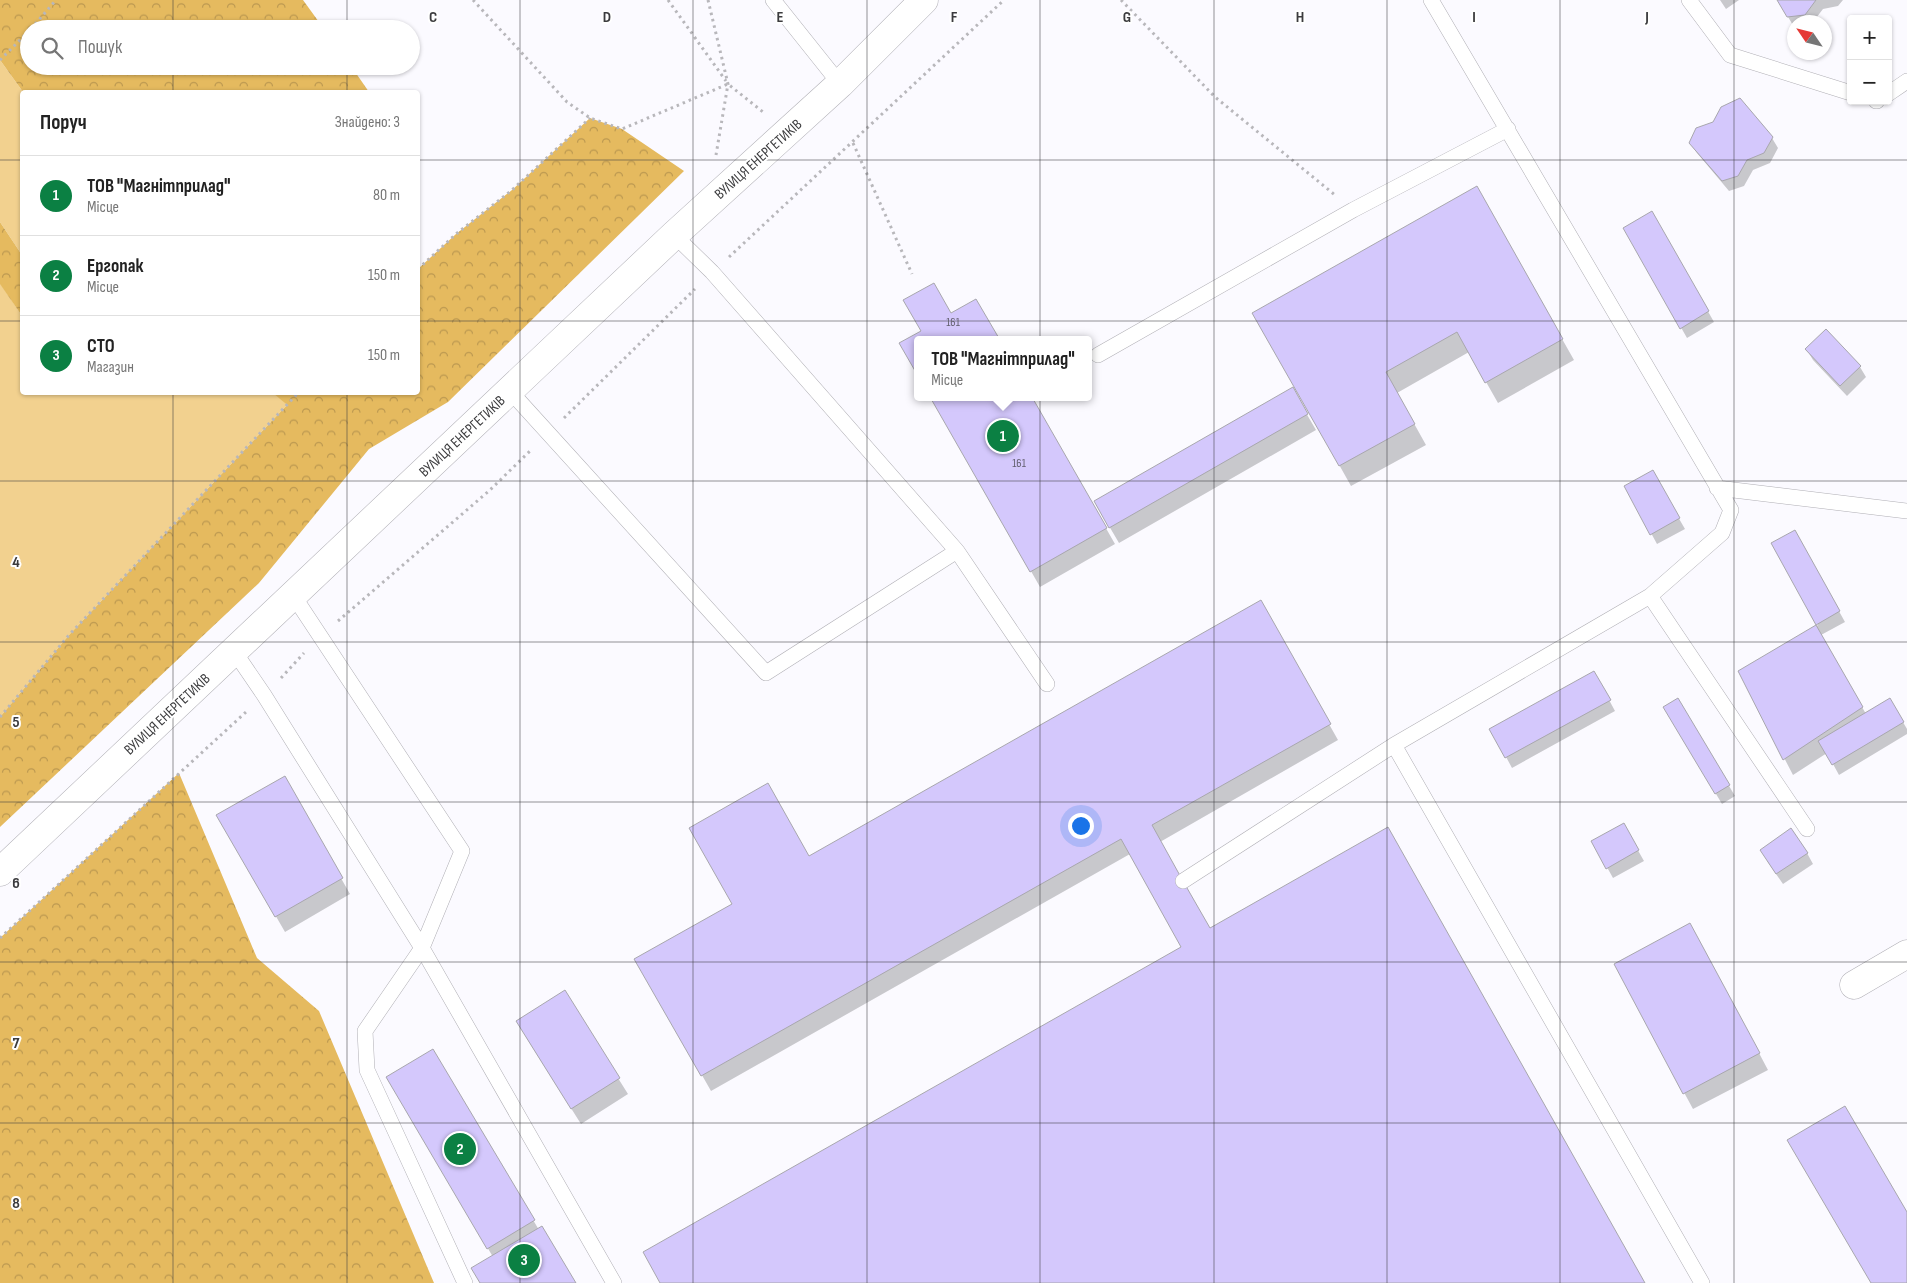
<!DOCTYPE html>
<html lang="uk">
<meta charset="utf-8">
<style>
body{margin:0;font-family:"Sofia Sans Condensed",sans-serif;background:#f2f2f2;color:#222}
.controls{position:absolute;right:15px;top:15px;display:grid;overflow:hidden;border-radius:5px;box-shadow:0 1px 4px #0004}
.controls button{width:45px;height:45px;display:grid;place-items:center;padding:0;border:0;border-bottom:1px solid #e0e0e0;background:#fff;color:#222;font:25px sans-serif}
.compass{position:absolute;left:1787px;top:15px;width:45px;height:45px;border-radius:50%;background:#fff;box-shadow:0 1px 4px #0004;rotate:305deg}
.you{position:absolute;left:1080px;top:825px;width:18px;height:18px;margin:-12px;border:4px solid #fff;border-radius:50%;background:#1a73e8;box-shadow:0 0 0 8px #1a73e833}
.badge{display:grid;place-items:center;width:32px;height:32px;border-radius:50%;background:#0b8043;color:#fff;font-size:16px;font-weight:700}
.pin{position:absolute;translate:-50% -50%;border:2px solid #fff;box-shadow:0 1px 5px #0006}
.popup{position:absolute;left:914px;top:336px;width:178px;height:65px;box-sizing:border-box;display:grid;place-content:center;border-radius:5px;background:#fff;filter:drop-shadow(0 1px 4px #0005);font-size:16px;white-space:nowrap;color:#767676}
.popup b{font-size:19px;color:#222}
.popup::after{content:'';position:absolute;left:50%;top:100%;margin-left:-10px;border:10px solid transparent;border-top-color:#fff}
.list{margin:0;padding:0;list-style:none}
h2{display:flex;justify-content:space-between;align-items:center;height:65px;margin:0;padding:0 20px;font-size:21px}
h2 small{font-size:16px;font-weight:400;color:#767676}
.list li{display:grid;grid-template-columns:32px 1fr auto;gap:15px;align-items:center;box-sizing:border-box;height:80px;padding:0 20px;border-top:1px solid #e0e0e0}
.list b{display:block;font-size:19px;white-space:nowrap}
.list p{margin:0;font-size:16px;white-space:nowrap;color:#767676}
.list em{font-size:16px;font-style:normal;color:#767676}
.icon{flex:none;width:28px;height:28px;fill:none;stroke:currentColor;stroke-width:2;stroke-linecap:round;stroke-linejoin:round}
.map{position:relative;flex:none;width:1907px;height:1283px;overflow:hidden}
.search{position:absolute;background:#fff;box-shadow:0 1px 4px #0004;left:20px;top:20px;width:400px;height:55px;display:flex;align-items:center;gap:12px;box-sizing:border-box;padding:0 18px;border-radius:28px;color:#767676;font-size:19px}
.panel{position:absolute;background:#fff;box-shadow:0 1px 4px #0004;left:20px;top:90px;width:400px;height:305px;border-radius:5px}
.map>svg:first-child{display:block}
.green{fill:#f2d18f}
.forest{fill:url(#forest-crowns)}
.shadow{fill:#0003}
.building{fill:#d4c8fc;stroke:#a8a7ad}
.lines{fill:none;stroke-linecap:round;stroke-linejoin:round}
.lane-casing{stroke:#b0afb5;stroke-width:16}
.street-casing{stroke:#b0afb5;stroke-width:29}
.secondary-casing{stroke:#b0afb5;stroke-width:29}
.path{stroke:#b8b7bb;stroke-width:3;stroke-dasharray:2.5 4;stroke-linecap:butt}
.lane{stroke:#fff;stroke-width:15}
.street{stroke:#fff;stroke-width:28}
.secondary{stroke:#fff;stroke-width:28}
.grid{fill:none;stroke:#3c3c3e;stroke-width:1;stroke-opacity:0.55}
.labels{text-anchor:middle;stroke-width:4;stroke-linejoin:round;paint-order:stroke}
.number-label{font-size:12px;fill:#625f6e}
.street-label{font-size:15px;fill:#3c3c3e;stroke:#fff}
.grid-label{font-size:16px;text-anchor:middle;font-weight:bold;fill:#3c3c3e;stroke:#fff;stroke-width:4;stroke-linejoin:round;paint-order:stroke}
</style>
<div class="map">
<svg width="1907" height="1283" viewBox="0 0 1907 1283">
<defs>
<pattern id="forest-crowns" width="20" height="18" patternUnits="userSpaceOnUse" patternTransform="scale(1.25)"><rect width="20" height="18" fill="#e5ba5f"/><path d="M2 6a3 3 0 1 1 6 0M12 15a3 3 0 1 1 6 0" fill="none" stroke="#bb9850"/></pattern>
</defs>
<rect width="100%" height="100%" fill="#fbfaff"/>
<!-- green -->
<path class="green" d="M0,60L23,92L22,255L0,222Z
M0,283L22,316V392H273L287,405L69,635L0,717Z"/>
<!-- forest -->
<path class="forest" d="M0,0H303L324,29H29V66H351L369,92H23L0,60Z
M590,118L622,129L684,171L448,402L369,449L259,583L0,827V717L69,635L287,405L273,393L418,392V269L456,234L512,190Z
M0,222L22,255V316L0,284Z
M179,773L257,958L319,1011L434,1283H0V938Z"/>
<!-- shadow -->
<path class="shadow" d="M1720,0H1739L1726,9Z
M1778,0H1843L1838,6L1823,9L1813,22H1794V27Z
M1772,138L1778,148L1770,163L1753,170L1744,186L1729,191L1697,153L1690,143Z
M1476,187L1574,360L1498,403L1469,352L1397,393L1426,445L1351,486L1254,313Z
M1652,213L1714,322L1687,338L1625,229Z
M1826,331L1860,367L1866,377L1847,396L1813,360L1807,350Z
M1292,389L1316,430L1119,543L1095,502Z
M932,397H1031L1115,544L1040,587Z
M1652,472L1685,529L1657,544L1626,487Z
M1795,532L1845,622L1821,635L1866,714L1890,700L1907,729V734L1839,775L1827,753L1793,775L1739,671L1818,625L1773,544Z
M1260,602L1338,740L1160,842L1210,930L1644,1283H662L1183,948L1130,854L711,1091L636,959L733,904L809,857Z
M1594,672L1615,711L1512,768L1491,729Z
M1678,700L1735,796L1722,804L1665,708Z
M284,778L350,894L285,932L218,816Z
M1623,824L1644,861L1613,878L1593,842Z
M1807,853L1813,864L1783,884L1767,861Z
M1699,940L1768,1070L1693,1109L1615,965Z
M564,992L628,1094L581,1124L526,1037Z
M433,1051L539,1230L574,1283H481L493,1257L387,1077Z"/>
<!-- building -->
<path class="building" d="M1777,0H1816L1805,15L1787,17Z
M1740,98L1773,137L1764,153L1747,160L1738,176L1722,181L1689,143L1696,128L1713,122L1721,107Z
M1477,186L1563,339L1485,383L1457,332L1386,372L1415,424L1339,466L1252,313Z
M1652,211L1709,311L1680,329L1623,228Z
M934,283L951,313L976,299L1000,340H918V376L899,343L921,331L903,300Z
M1826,329L1861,366L1840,386L1805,349Z
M1293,387L1308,414L1109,528L1094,501Z
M930,397H1032L1107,528L1030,572Z
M1653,470L1680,518L1650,535L1624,486Z
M1795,530L1840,611L1816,625L1771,543Z
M1261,600L1331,724L1152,825L1183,881L1210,928L1388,827L1645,1283H660L643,1252L1181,947L1121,839L701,1076L634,959L732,904L689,828L768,783L809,856Z
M1816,625L1863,707L1783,760L1738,671Z
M1594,671L1611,700L1505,758L1489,729Z
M1678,698L1730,785L1715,794L1663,707Z
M1890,698L1904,722L1832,765L1818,741Z
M285,776L343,878L275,917L216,815Z
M1624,823L1639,850L1606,869L1591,841Z
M1791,828L1808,853L1776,874L1760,850Z
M1690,923L1760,1053L1683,1094L1614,964Z
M565,990L620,1078L571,1109L516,1021Z
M433,1049L535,1220L487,1249L386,1077Z
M1845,1106L1907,1212V1283H1871L1787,1140Z
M542,1226L576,1283H480L471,1268Z"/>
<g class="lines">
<!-- lane casing -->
<g class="lane-casing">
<path id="lane" d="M773,0L840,84
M1431,0L1731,510L1722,533L1650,596L1807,829
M1689,0L1730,55L1851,93
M1888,94L1907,81
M1876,101H1877
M674,235L712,272L957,551
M1098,355L1353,210L1508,129
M510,391L766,673L957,551L1047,684
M1717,488L1907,511
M293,595L462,851L422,948L614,1283
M234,651L264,695L422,948L365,1031L367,1070L465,1283
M1394,745L1650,596
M1183,881L1394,745L1702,1283"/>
</g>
<!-- street casing -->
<g class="street-casing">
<path id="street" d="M1854,985L1907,954"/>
</g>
<!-- secondary casing -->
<g class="secondary-casing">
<path id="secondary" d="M0,872L674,235L840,84L924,0"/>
</g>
<!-- path -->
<path class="path" d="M473,0L567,102L590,118L622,129L728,84L763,112
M668,0L726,81
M708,0L728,84L716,155
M1121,0L1215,97L1335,195
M31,29L56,0
M0,60L29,31
M853,143L912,274
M729,257L1004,0
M418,269L456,234L512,190L590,118
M564,418L695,289
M338,621L490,490L531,450
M281,678L304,653
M0,717L69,635L299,392
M0,938L246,712"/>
<!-- lane -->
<use href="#lane" class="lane"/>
<!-- street -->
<use href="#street" class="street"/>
<!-- secondary -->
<use href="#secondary" class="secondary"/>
</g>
<!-- grid -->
<path class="grid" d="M173,0V29M347,0V29M520,0V1283M693,0V1283M867,0V1283M1040,0V1283M1214,0V1283M1387,0V1283M1560,0V1283M1734,0V1283M173,66V92M347,66V92M0,160H22M418,160H1907M0,321H22M418,321H1907M173,392V1283M347,392V1283M0,481H1907M0,642H1907M0,802H1907M0,962H1907M0,1123H1907"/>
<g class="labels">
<!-- number labels -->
<g class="number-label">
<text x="953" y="326">161</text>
<text x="1019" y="467">161</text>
</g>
<!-- street labels -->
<g class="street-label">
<text transform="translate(758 159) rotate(-42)" y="5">ВУЛИЦЯ ЕНЕРГЕТИКІВ</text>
<text transform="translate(462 436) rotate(-43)" y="5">ВУЛИЦЯ ЕНЕРГЕТИКІВ</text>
<text transform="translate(167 714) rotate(-43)" y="5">ВУЛИЦЯ ЕНЕРГЕТИКІВ</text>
</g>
</g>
<g class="grid-label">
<text x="433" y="22">C</text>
<text x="607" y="22">D</text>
<text x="780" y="22">E</text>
<text x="954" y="22">F</text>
<text x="1127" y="22">G</text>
<text x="1300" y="22">H</text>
<text x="1474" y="22">I</text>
<text x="1647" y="22">J</text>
<text x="16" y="567">4</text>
<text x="16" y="727">5</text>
<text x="16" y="888">6</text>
<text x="16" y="1048">7</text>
<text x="16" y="1208">8</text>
</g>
</svg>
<div class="controls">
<button>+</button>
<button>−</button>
</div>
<svg class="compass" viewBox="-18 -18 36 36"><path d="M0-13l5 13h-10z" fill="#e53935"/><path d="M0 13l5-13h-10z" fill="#767676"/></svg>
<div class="you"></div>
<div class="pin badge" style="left:1003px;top:436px">1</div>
<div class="popup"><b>ТОВ &quot;Магнітприлад&quot;</b>Місце</div>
<div class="pin badge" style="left:460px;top:1149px">2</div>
<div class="pin badge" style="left:524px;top:1260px">3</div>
<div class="search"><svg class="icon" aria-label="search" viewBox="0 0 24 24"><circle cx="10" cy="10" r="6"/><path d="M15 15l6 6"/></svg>Пошук</div>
<section class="panel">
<h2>Поруч<small>Знайдено: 3</small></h2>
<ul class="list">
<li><span class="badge">1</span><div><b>ТОВ &quot;Магнітприлад&quot;</b><p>Місце</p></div><em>80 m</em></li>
<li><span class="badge">2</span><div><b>Ергопак</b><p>Місце</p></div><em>150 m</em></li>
<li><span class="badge">3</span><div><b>СТО</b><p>Магазин</p></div><em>150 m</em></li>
</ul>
</section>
</div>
